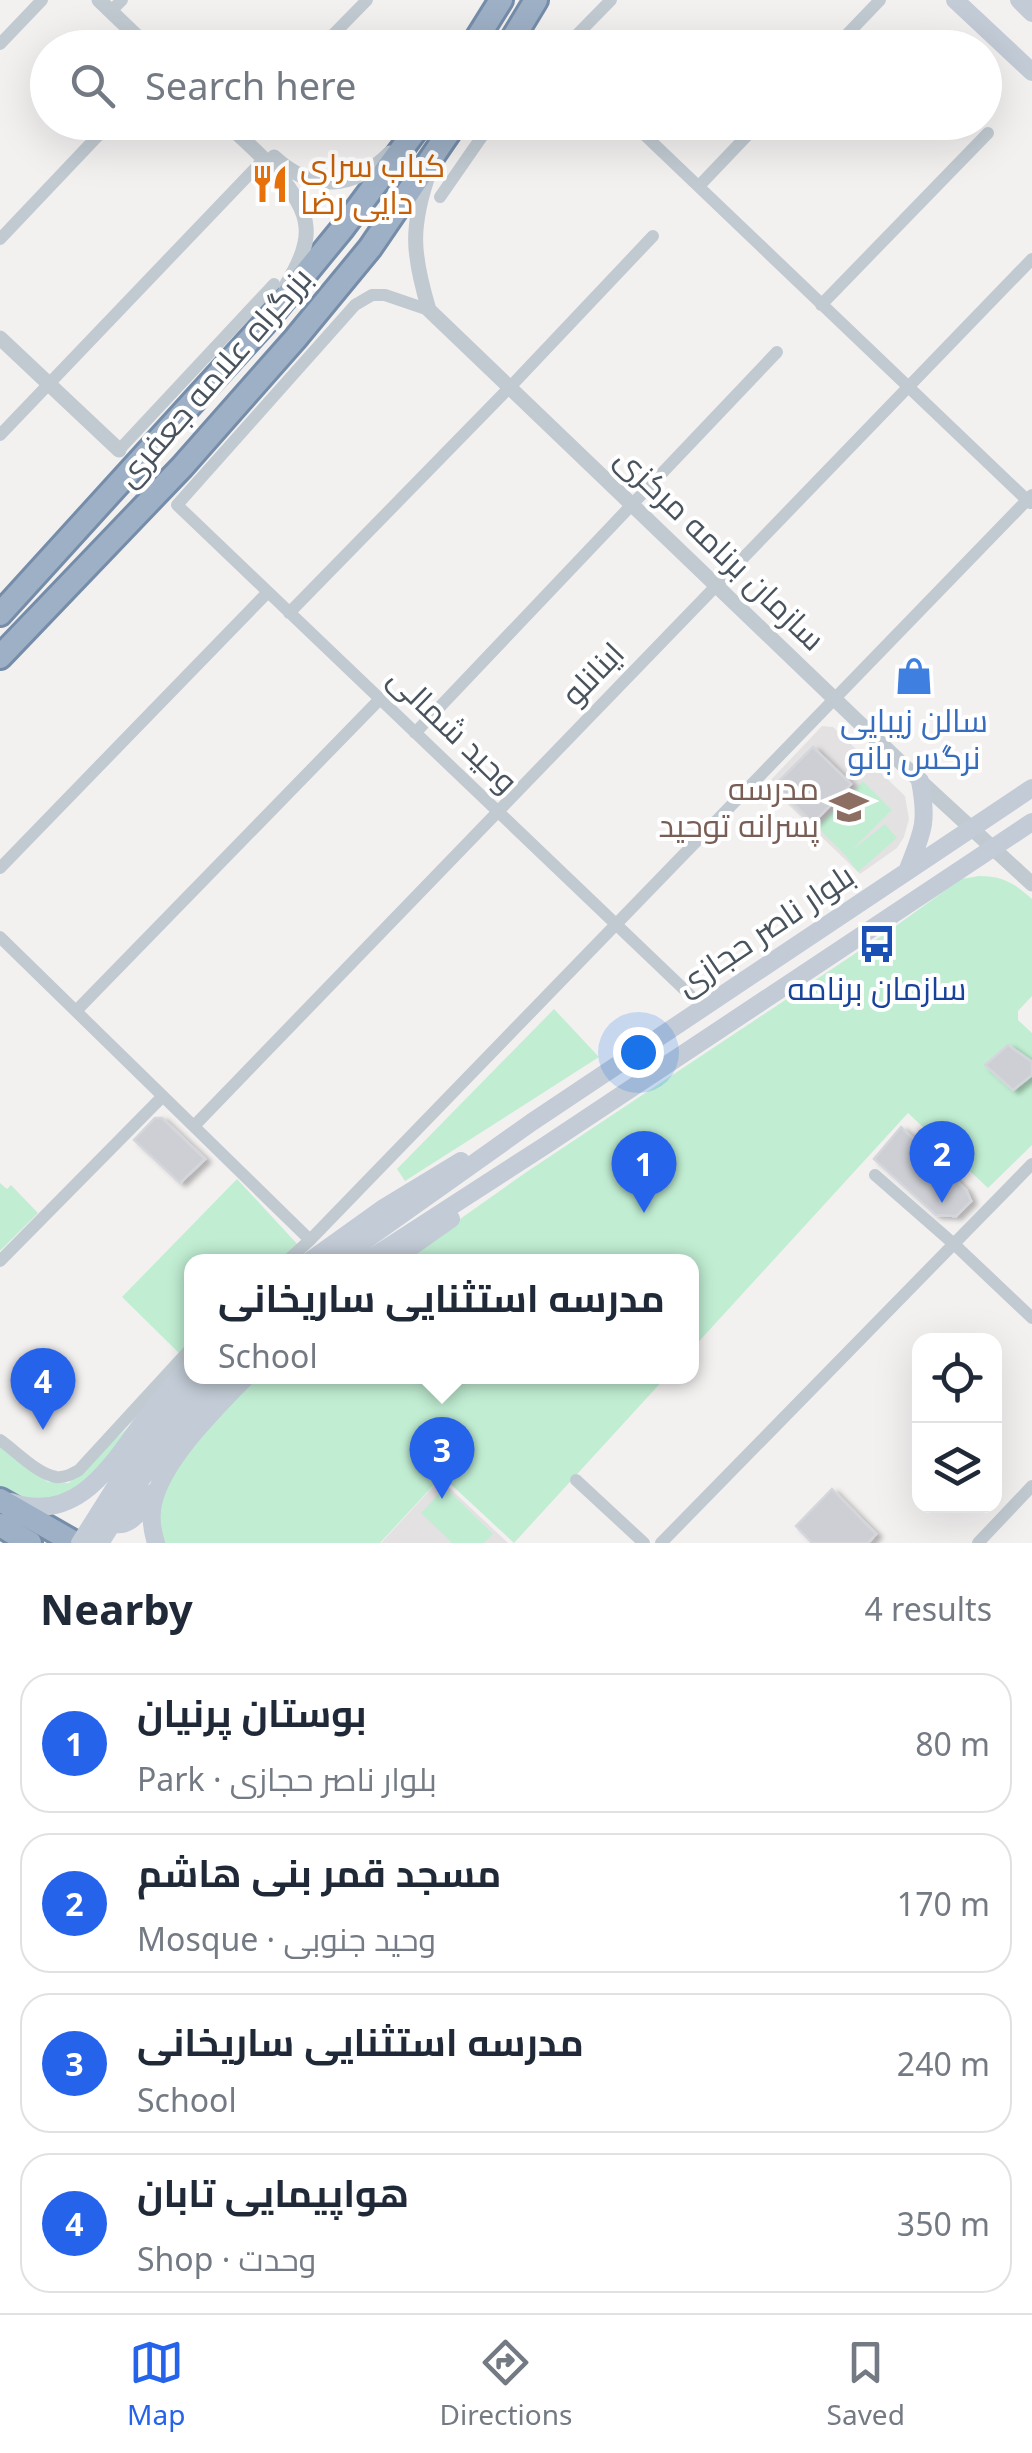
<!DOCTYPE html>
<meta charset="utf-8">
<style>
body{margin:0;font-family:"Noto Sans",Cairo,sans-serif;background:#f2f2f3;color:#1f2937}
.controls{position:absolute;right:30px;bottom:30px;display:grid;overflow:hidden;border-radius:20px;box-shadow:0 10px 40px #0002}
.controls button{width:90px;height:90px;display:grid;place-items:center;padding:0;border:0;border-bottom:2px solid #e0e1e3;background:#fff;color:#1f2937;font:50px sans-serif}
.you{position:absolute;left:638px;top:1052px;width:35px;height:35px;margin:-25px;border:8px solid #fff;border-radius:50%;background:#1a73e8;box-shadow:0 0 0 15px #1a73e833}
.badge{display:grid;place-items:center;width:65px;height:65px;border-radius:50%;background:#2563eb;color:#fff;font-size:32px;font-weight:700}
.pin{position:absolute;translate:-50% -82px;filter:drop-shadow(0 2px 5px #0008)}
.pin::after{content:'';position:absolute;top:52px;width:35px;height:30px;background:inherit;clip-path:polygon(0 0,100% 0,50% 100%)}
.popup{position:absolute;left:184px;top:1254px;width:515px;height:130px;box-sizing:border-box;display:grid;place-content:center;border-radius:20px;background:#fff;filter:drop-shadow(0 2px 8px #0005);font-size:32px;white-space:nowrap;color:#747a83}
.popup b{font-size:38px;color:#1f2937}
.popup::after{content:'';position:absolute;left:50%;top:100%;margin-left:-20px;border:20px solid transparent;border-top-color:#fff}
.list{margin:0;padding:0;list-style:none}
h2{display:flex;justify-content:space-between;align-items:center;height:130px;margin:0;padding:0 40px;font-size:42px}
h2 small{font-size:32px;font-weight:400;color:#747a83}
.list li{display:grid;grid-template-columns:65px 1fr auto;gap:30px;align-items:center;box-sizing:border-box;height:140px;margin:0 20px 20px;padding:0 20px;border:2px solid #e0e1e3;border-radius:30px}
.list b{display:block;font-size:38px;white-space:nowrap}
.list p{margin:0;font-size:32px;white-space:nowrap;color:#747a83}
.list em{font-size:32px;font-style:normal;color:#747a83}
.icon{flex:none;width:55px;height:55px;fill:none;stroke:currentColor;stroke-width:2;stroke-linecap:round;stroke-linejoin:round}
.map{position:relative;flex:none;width:1032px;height:1543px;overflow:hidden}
.search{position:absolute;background:#fff;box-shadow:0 10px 40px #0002;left:30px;right:30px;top:30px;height:110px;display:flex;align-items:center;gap:25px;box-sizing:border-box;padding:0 35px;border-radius:55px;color:#747a83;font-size:38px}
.sheet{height:770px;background:#fff}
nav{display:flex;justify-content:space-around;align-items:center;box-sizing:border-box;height:140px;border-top:2px solid #e0e1e3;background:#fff;font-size:28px;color:#747a83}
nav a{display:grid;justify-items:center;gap:5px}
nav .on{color:#2563eb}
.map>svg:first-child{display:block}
.education{fill:#e4e1e2}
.green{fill:#c1eed3}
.building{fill:#cdcfd5;stroke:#d4d6db;stroke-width:2.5;filter:url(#shadow)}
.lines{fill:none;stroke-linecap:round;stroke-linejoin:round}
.trunk-casing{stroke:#758da9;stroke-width:28}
.minor{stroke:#c1cad1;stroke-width:12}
.tertiary{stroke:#c1cad1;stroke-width:15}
.secondary{stroke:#c2cbd6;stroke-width:18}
.trunk{stroke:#9eb0c6;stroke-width:22}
.secondary-bridge{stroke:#c2cbd6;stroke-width:18}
.labels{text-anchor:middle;stroke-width:8;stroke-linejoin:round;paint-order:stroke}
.food-label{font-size:32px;fill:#c56008;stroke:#fff;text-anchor:start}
.street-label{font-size:32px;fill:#49535d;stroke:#fff}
.shop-label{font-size:32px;fill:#366cbe;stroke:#fff}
.education-label{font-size:32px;fill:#785e54;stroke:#fff;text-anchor:end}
.transit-label{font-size:32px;fill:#164399;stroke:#fff}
</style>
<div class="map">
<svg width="1032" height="1543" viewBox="0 0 1032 1543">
<defs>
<filter id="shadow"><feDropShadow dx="5.5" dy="3" stdDeviation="2.5" flood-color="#0004"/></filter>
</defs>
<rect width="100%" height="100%" fill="#f3f0f0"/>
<!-- education -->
<path class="education" d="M822,726L833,727L905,796L909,819L904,837L897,848L860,874L767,784Z
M440,1479L508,1543H381Z"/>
<!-- green -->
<path class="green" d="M863,781L892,810L852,850L885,824L897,838L858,872L846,856L817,827Z
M979,876C1003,876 1014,883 1032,899V996L1018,1011V1020L1032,1033V1145L988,1188L908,1113L692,1349V1262H399L528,1171L886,933L961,879Z
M554,1009L599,1057L405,1181L397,1169Z
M237,1179L299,1246L281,1261L192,1262V1343L181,1355L122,1297Z
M0,1183L7,1189L11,1185L38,1213L0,1251Z
M253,1377H666L514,1543L442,1476L380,1543H160L159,1498L188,1450Z
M142,1414L87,1483L52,1501L0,1493V1447L48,1482L69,1483Z
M445,1487L493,1534L484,1543H452L421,1513Z"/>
<!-- building -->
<path class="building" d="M813,747L851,784L813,823L775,785Z
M1008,1045L1032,1062V1075L1013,1090L985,1065Z
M155,1118H162L205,1159L180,1183L134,1140Z
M901,1127L966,1190L971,1201L956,1216L936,1215L874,1159Z
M832,1489L876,1534L868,1543H812L796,1526Z"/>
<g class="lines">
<!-- trunk casing -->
<g class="trunk-casing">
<path id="trunk" d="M471,48L501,0
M507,48L536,0
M0,614L264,324L342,229L422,122
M0,657L182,467L295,339L370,248L456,122
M0,1500L75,1543
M0,1525L30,1543"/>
</g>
<!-- minor -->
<path class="minor" d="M111,11L122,0
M0,44L42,0
M320,48L367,0
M564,48L611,0
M834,48L880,0
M631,122L1030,503
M699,186L760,122
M440,197L492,122
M0,239L111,122
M821,305L988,133
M429,310L385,295H372L355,305L177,505L690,995
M0,435L264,159
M119,450L274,284
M289,613L510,387L653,236
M415,733L777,352
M0,868L268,592
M0,937L310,1240
M76,1011L380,699
M194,1126L1032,259
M875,1175L955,1245L1032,1318
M0,1261L163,1096
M286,1262L310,1240L1032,495
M0,1440C16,1451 36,1473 56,1477C65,1478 72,1474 79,1470L192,1347
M576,1480L644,1543
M661,1543L1032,1164
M978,1543L1032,1486"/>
<!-- tertiary -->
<path class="tertiary" d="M99,0L149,48
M224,122C250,145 304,191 306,227C308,247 296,269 286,286
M274,157C312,192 353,190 390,153
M430,170C410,227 412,253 429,310L920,781L1032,884
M0,338L119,450"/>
<!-- secondary -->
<path class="secondary" d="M955,0L1032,72
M1019,0L1032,13
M908,869C923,831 928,822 920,781
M308,1262L382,1209L461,1161
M335,1262L532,1122L1032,788
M365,1262L546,1145L1032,822
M390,1262L451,1219
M119,1481L156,1429L202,1376
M133,1491L170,1438L225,1376
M11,1502C79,1525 112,1463 146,1418C160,1399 176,1381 192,1364
M102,1517C126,1537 141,1511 154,1492
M156,1543C152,1530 150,1517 153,1504C162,1460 217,1407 247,1376"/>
<!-- trunk -->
<use href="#trunk" class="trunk"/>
<!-- secondary-bridge -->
<path class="secondary-bridge" d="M80,1543L119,1481
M100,1543L133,1491"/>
</g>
<!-- icons -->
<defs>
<g id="restaurant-bare" transform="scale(3)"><path d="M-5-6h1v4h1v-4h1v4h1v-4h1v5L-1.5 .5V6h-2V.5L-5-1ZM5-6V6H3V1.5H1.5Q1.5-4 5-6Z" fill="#e8710a" stroke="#fff" stroke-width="2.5" paint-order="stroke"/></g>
<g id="shop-bare" transform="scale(3)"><path d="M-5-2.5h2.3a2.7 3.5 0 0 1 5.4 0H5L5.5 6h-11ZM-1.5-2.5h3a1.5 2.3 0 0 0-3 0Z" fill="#3f7fe0" stroke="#fff" stroke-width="2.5" paint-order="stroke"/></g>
<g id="school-bare" transform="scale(3)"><path d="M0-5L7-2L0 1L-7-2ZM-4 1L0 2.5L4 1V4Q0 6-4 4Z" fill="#8d6e63" stroke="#fff" stroke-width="2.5" paint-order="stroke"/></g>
<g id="bus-bare" transform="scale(3)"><path d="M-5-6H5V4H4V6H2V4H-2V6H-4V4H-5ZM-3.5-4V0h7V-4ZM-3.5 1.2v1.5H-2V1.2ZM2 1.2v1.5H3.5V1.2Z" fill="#1a4fb4" stroke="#fff" stroke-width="2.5" paint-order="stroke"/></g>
</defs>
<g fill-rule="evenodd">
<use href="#restaurant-bare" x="270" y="184"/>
<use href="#shop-bare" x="914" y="676"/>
<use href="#school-bare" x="849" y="807"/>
<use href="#bus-bare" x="877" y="944"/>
</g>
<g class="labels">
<!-- food labels -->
<g class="food-label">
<text x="300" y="177">کباب سرای<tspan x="300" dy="37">دایی رضا</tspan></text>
</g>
<!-- street labels -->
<g class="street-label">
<text transform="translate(214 377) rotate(-49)" y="11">بزرگراه علامه جعفری</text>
<text transform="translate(720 549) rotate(44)" y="11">سازمان برنامه مرکزی</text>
<text transform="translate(593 674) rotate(-46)" y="11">اینانلو</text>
<text transform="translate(453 730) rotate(44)" y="11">وحید شمالی</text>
<text transform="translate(765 930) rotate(-34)" y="11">بلوار ناصر حجازی</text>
</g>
<!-- shop labels -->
<g class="shop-label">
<text x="914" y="732">سالن زیبایی<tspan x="914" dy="37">نرگس بانو</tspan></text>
</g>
<!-- education labels -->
<g class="education-label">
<text x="819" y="800">مدرسه<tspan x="819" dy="37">پسرانه توحید</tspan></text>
</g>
<!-- transit labels -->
<g class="transit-label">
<text x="877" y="1000">سازمان برنامه</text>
</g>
</g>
</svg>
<div class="controls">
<button><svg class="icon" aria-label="locate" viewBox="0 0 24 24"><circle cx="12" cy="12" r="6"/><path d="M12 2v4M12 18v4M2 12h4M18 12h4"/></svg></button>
<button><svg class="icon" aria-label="layers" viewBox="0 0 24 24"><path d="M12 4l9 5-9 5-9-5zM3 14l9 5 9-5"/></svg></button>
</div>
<div class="you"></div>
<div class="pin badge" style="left:644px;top:1213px">1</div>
<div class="pin badge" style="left:942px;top:1203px">2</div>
<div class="pin badge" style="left:442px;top:1499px">3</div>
<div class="popup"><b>مدرسه استثنایی ساریخانی</b>School</div>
<div class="pin badge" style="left:43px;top:1430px">4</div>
<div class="search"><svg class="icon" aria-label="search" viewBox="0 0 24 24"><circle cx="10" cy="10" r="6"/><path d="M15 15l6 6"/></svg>Search here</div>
</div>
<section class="sheet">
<h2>Nearby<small>4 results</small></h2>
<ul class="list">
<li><span class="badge">1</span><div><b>بوستان پرنیان</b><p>Park · بلوار ناصر حجازی</p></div><em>80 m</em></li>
<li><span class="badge">2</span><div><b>مسجد قمر بنی هاشم</b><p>Mosque · وحید جنوبی</p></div><em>170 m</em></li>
<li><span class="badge">3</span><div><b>مدرسه استثنایی ساریخانی</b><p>School</p></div><em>240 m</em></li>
<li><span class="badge">4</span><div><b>هواپیمایی تابان</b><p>Shop · وحدت</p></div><em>350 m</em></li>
</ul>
</section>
<nav>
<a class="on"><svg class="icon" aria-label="map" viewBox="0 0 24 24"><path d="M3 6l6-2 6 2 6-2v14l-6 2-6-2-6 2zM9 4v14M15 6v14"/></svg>Map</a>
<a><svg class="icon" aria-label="directions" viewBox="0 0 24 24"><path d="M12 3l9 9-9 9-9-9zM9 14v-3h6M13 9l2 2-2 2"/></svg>Directions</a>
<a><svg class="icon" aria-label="saved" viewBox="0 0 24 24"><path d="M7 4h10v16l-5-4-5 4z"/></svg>Saved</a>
</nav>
